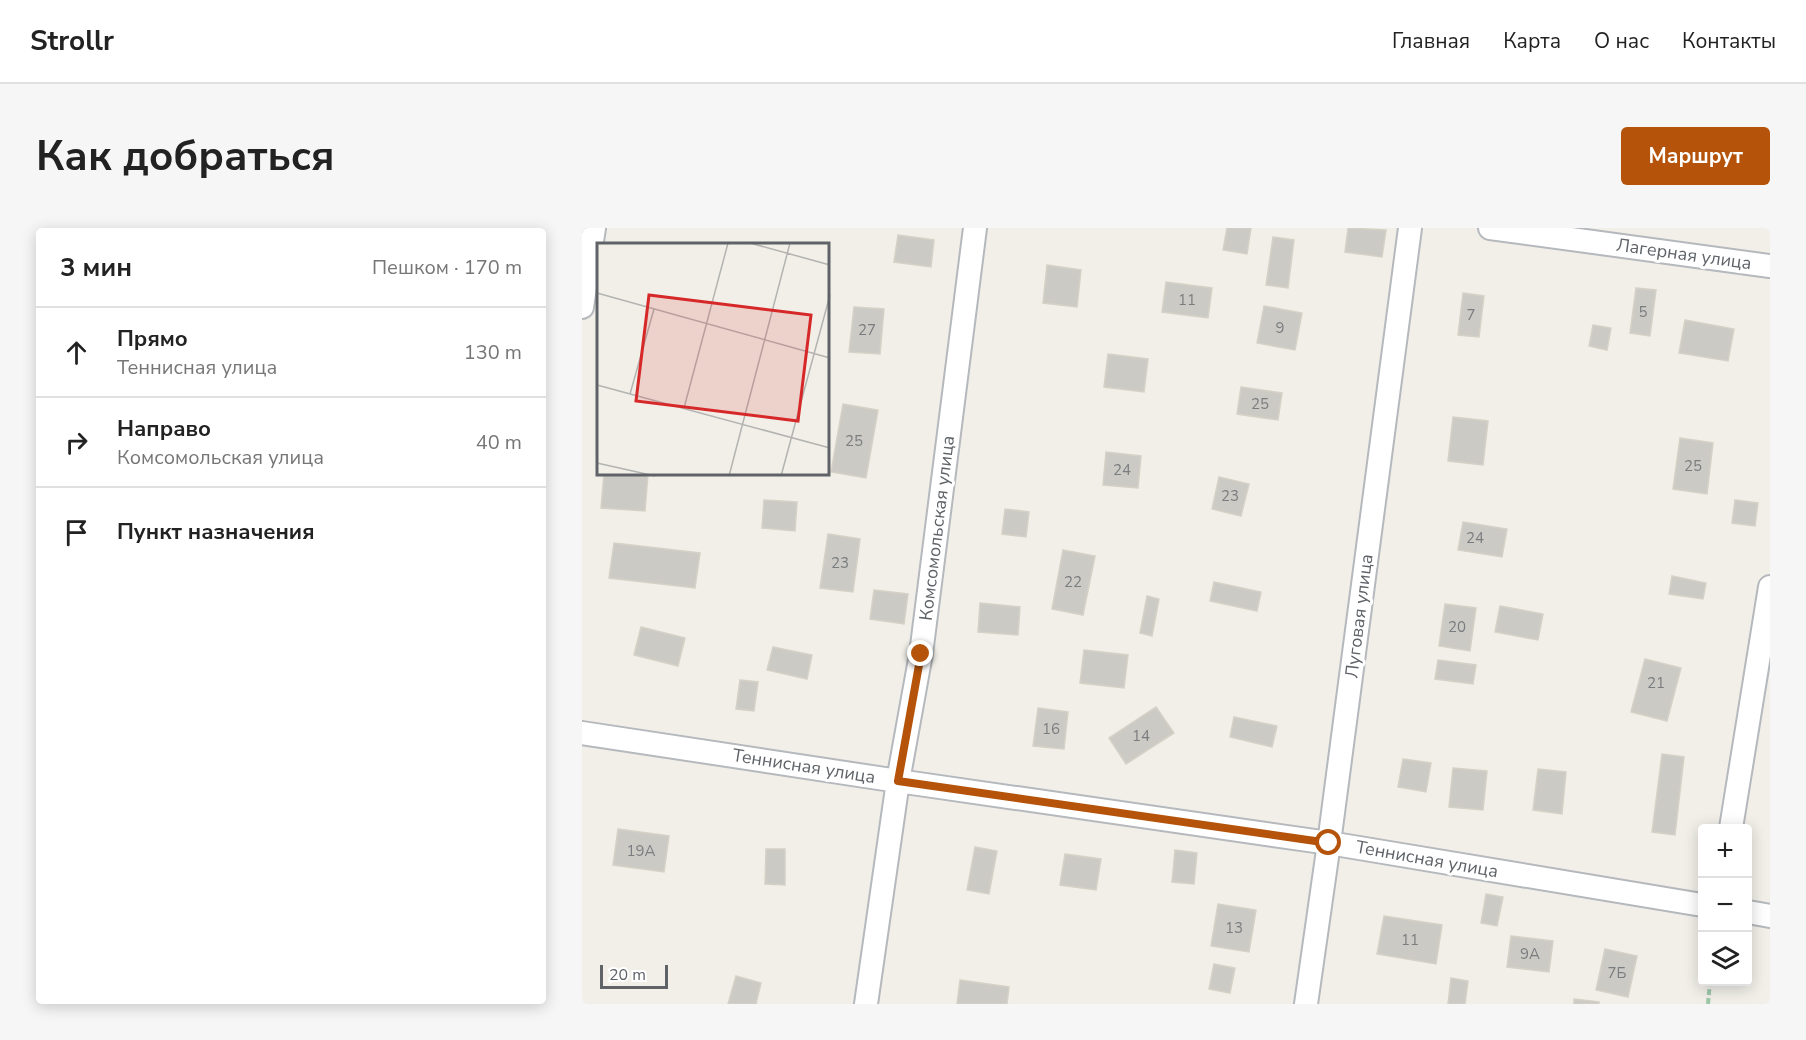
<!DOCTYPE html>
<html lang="ru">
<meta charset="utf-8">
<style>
body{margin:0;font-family:"Nunito Sans",sans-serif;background:#f6f6f6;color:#222}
.controls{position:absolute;right:18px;bottom:18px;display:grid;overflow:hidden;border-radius:6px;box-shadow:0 3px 15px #0003}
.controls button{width:54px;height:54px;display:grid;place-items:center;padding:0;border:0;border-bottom:2px solid #e0e0e0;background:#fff;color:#222;font:30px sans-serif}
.scale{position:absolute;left:18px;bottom:15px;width:68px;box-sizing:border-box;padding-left:6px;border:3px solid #5f6368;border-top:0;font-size:16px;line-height:21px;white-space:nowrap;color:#5f6368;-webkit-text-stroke:4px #fff;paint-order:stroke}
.stop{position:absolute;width:18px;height:18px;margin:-14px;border:4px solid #b45309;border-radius:50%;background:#fff}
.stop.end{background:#b45309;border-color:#fff;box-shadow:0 2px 6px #0008}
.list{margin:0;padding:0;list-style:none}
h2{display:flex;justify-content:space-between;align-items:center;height:78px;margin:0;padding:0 24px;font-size:26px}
h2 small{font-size:20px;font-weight:400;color:#767676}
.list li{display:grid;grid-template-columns:39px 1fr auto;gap:18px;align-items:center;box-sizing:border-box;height:90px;padding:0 24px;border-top:2px solid #e0e0e0}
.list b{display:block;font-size:22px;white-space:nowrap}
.list p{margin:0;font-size:20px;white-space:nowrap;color:#767676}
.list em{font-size:20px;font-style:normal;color:#767676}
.icon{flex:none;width:33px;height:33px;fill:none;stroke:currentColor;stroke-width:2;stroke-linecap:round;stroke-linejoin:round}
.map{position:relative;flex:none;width:1188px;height:776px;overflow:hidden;border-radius:6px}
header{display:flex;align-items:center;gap:36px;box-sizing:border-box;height:84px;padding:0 30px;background:#fff;border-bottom:2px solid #e0e0e0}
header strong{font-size:28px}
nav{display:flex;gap:33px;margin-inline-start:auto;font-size:21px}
.intro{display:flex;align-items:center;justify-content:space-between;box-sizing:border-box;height:144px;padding:0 36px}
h1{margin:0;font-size:42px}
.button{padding:15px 27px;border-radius:6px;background:#b45309;color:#fff;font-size:21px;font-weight:700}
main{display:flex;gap:36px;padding:0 36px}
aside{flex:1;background:#fff;border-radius:6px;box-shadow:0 3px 15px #0003}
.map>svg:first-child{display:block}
.building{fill:#cccac5;stroke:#d6d1c6;stroke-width:1.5}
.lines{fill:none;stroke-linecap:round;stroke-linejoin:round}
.street-casing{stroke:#b5b8bc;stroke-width:26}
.path{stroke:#9cc7a9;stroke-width:4;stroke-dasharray:6 3;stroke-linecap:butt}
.street{stroke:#fff;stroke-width:22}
.route{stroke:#b45309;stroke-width:8}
.labels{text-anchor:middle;stroke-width:6;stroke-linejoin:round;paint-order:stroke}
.number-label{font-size:15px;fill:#7a7d7f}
.street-label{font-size:18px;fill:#5f6368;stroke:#fff}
.inset-road{fill:none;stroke:#b3b3b1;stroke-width:1.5}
.view{fill:#d62828;fill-opacity:0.15;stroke:#d62828;stroke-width:3}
.inset-edge{fill:none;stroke:#5f6368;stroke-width:3}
</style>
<header>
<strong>Strollr</strong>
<nav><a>Главная</a><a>Карта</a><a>О нас</a><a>Контакты</a></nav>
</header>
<div class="intro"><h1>Как добраться</h1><a class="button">Маршрут</a></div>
<main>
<aside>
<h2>3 мин<small>Пешком · 170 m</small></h2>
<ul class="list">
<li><svg class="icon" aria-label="ahead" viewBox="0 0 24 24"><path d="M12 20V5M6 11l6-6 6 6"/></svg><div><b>Прямо</b><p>Теннисная улица</p></div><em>130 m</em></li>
<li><svg class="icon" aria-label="right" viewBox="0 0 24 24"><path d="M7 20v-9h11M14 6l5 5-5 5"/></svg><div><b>Направо</b><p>Комсомольская улица</p></div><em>40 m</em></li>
<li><svg class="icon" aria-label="arrive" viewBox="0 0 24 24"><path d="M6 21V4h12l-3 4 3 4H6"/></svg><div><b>Пункт назначения</b></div></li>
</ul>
</aside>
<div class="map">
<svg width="1188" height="776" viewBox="0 0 1188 776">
<rect width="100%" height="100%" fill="#f1efe8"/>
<!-- building -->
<path class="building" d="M645,0H669L665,26L641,22Z
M766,0L804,2L800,29L763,24Z
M316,7L352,12L349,39L312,34Z
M691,9L712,12L706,60L684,57Z
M465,37L499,42L495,79L461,75Z
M584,54L630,60L626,90L580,84Z
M1054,60L1074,62L1068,108L1048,105Z
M881,65L902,68L897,109L876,107Z
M682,78L720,85L713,122L675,115Z
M272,79L302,81L298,126L267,124Z
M1103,92L1152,101L1146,133L1097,125Z
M1011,97L1029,100L1025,122L1007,118Z
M526,126L566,131L562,164L522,159Z
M659,159L700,165L696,192L655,186Z
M261,176L296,182L284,250L249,244Z
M871,189L906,193L901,237L866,233Z
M1098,210L1131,215L1125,266L1091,261Z
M524,224L559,228L556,260L521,257Z
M22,246H66L63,283L19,280Z
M637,249L667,256L659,288L630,281Z
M182,272L215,274L213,303L180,300Z
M1153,272L1176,275L1173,298L1150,295Z
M423,281L447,284L444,309L420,306Z
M881,294L925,301L920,329L876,322Z
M246,306L278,311L271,364L238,360Z
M32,315L118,325L113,360L27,350Z
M481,322L513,328L501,387L470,381Z
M1090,348L1124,355L1121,371L1087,366Z
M632,354L679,364L675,383L628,373Z
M292,362L326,366L322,396L288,391Z
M565,368L577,371L570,408L558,405Z
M398,375L438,379L436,407L396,404Z
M863,376L894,380L888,423L857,418Z
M918,378L961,386L956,412L913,404Z
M59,399L103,410L96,438L52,427Z
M191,419L230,427L225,451L185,442Z
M502,422L546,427L542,460L498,455Z
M1063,431L1099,440L1085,493L1049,484Z
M856,432L894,437L891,456L853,451Z
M158,452L176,454L172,483L154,481Z
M574,479L592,505L544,536L527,510Z
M456,480L486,484L482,521L451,518Z
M652,489L695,498L690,519L648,509Z
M1080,526L1102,529L1093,607L1070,604Z
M821,531L849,535L844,564L816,559Z
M871,540L905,543L901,582L867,579Z
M956,541L984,544L980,586L951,582Z
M36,601L87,608L82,644L31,637Z
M393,619L415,623L407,666L385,662Z
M184,621H203V657L183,656Z
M593,622L615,625L612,656L590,654Z
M483,626L519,631L514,662L478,657Z
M904,666L921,669L915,698L899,695Z
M636,676L674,682L667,724L629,718Z
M802,688L860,697L854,736L795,726Z
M929,708L971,713L967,744L925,739Z
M1023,721L1055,728L1046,769L1014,762Z
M632,736L653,740L648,765L627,761Z
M154,748L179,755L174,776H146Z
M869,750L886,753L883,776H866Z
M378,752L427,759L425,776H375Z
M992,771L1017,774V776H992Z"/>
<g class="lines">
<!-- street casing -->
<g class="street-casing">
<path id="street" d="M908,0L1188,38
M0,79L12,0
M0,505L316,553L747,615L1120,677
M1149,600L1188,359
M1166,684L1188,688
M284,776L316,553L339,426L393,0
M724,776L747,615L828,0"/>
</g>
<!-- path -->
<path class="path" d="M1126,776L1128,754"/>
<!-- street -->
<use href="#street" class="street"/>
</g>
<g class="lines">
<!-- route -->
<path class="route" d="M339,426L316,553L747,615"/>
</g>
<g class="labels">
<!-- number labels -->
<g class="number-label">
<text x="605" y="77">11</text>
<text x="1061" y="89">5</text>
<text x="889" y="92">7</text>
<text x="698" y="105">9</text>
<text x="285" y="107">27</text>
<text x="678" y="181">25</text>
<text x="272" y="218">25</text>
<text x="1111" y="243">25</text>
<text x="540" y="247">24</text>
<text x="648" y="273">23</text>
<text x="893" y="315">24</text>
<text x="258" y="340">23</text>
<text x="491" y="359">22</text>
<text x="875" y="404">20</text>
<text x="1074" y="460">21</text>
<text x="469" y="506">16</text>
<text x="559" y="513">14</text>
<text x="59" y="628">19А</text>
<text x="652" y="705">13</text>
<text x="828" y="717">11</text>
<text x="948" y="731">9А</text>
<text x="1035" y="750">7Б</text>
</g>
<!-- street labels -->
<g class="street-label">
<text transform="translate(1102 26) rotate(8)" y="6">Лагерная улица</text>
<text transform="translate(355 300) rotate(-83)" y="6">Комсомольская улица</text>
<text transform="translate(777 388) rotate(-83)" y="6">Луговая улица</text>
<text transform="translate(222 538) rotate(9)" y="6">Теннисная улица</text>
<text transform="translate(845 631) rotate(10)" y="6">Теннисная улица</text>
</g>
</g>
<!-- overview -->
<g transform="translate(15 15)">
<rect width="232" height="232" fill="#f1efe8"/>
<path class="inset-road" d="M153,0L233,22M0,50L233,115M0,142L233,205M33,151L57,66M87,165L131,0M0,220L58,233M132,233L193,0M184,233L233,52"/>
<path class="view" d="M52,52L214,72L201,178L39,158Z"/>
<rect width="232" height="232" class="inset-edge"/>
</g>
</svg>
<div class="controls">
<button>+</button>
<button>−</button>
<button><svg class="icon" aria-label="layers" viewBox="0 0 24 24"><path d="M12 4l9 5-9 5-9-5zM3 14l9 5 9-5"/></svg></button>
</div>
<div class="scale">20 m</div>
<div class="stop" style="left:747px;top:615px"></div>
<div class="stop end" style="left:339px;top:426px"></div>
</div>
</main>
